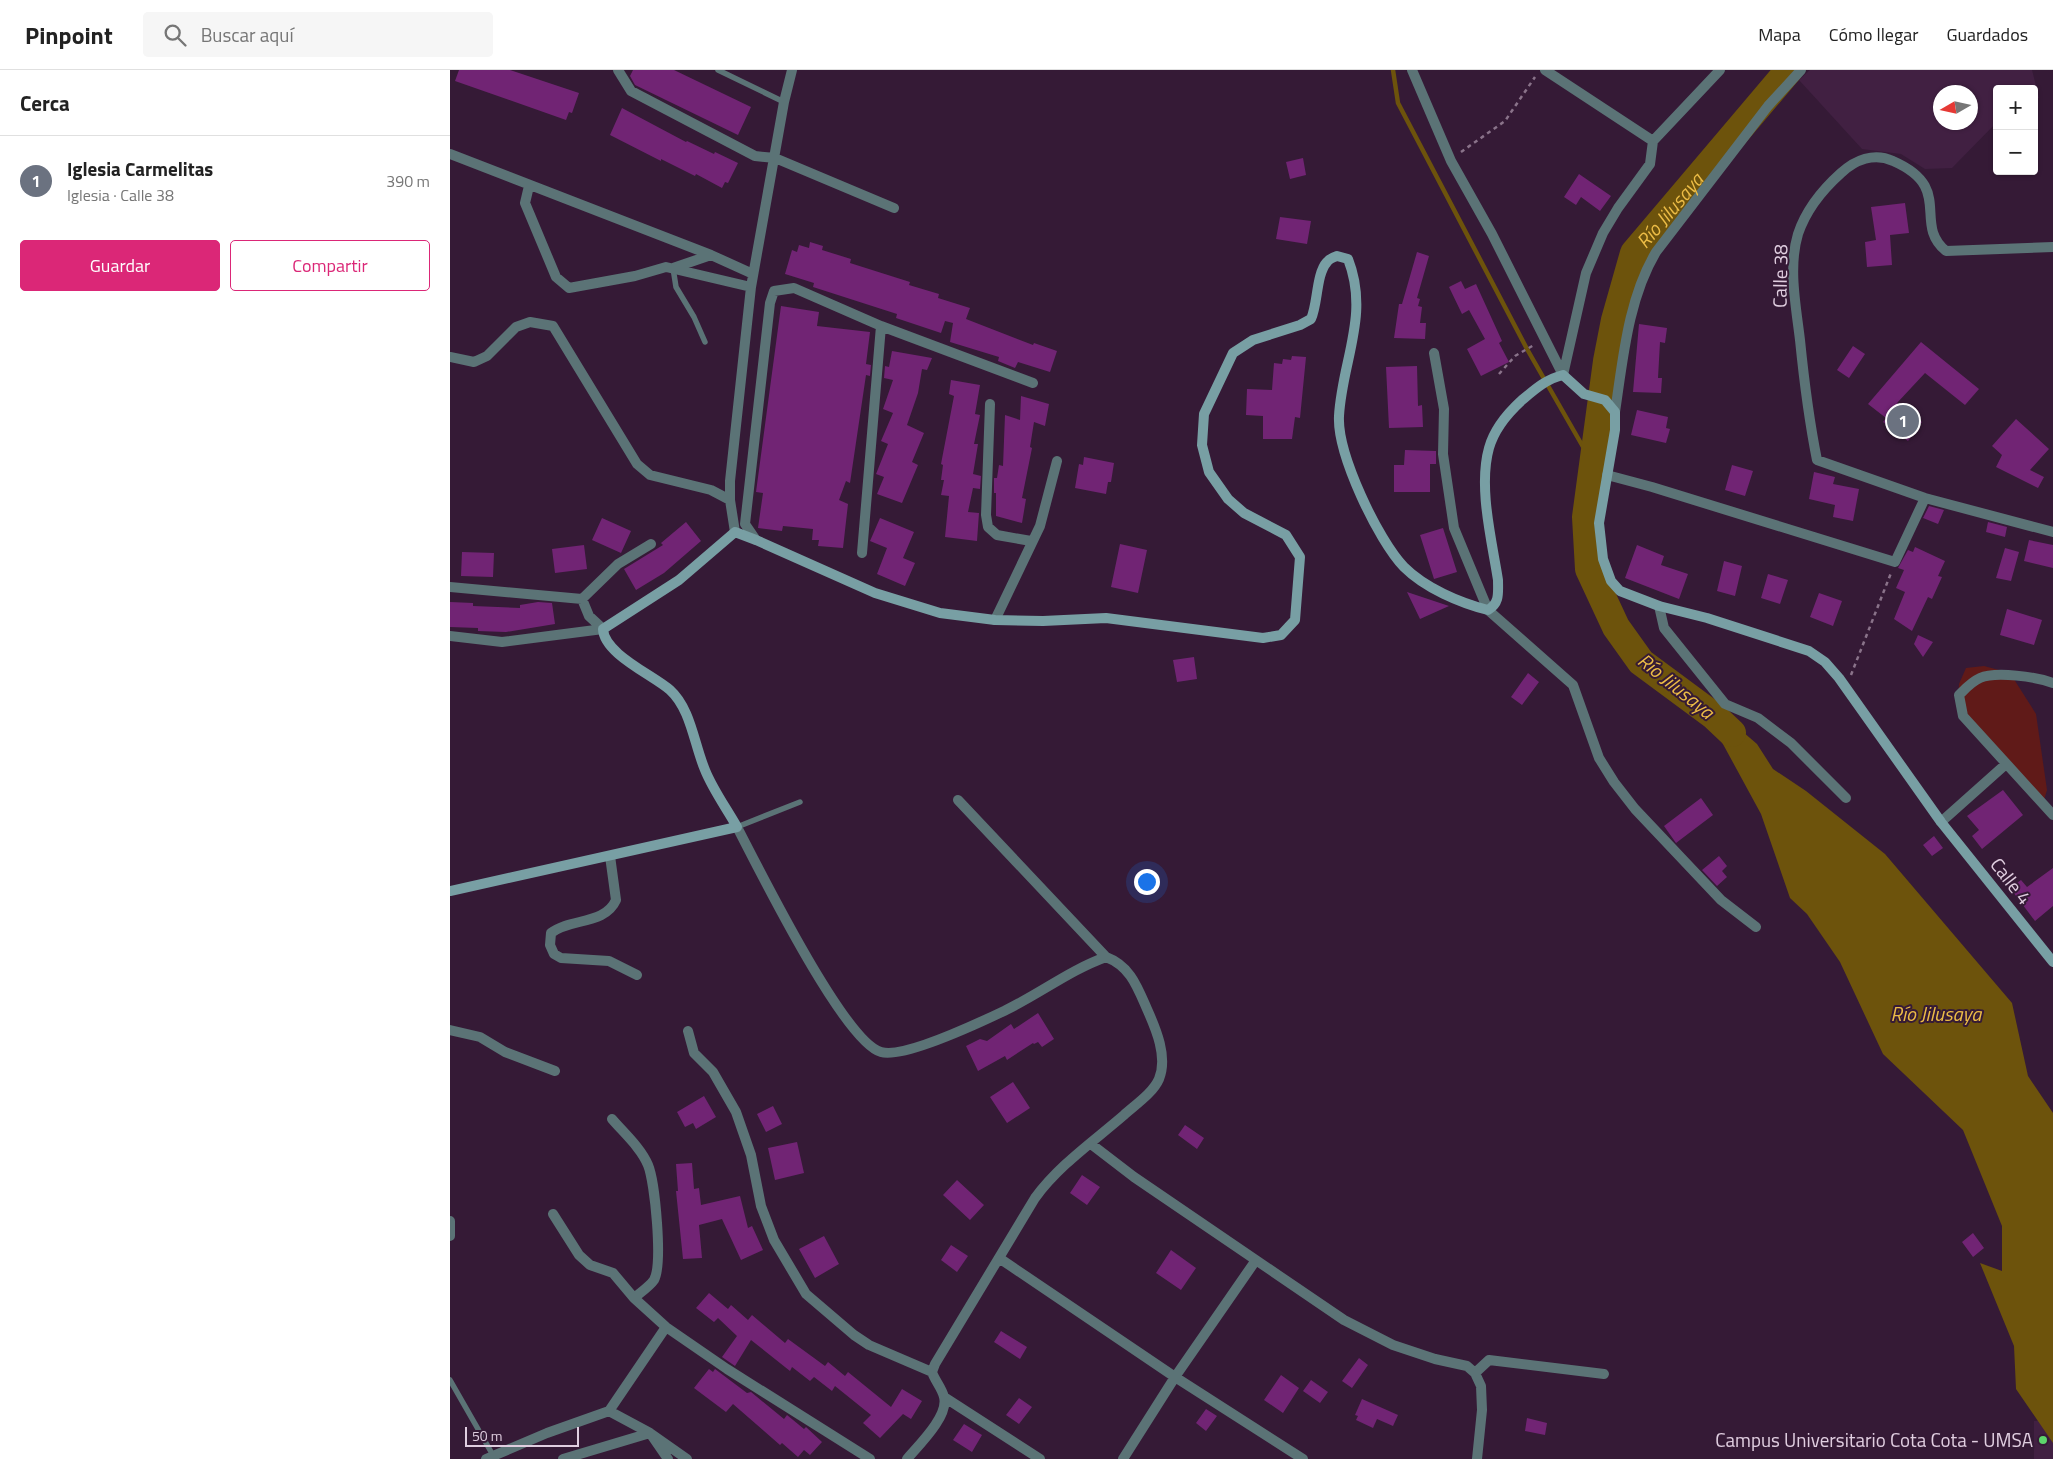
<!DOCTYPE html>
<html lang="es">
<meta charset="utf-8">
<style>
body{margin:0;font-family:"Titillium Web",sans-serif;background:#f6f6f6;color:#222}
.controls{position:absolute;right:15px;top:15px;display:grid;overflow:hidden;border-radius:5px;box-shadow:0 1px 4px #0004}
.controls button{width:45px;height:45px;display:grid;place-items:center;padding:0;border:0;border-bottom:1px solid #e0e0e0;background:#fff;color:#222;font:25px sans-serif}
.compass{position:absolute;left:1483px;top:15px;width:45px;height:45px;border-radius:50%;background:#fff;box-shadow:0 1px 4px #0004;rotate:261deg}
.scale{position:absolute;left:15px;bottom:12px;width:114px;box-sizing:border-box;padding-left:5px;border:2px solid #e0cee0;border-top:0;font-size:14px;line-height:18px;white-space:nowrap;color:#e0cee0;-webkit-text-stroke:4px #351a36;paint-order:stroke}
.you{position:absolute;left:696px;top:811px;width:18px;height:18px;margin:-12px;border:4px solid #fff;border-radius:50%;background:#1a73e8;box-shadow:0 0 0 8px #1a73e833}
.badge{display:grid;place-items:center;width:32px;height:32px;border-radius:50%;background:#db2777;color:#fff;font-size:16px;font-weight:700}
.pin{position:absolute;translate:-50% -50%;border:2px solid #fff;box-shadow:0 1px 5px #0006}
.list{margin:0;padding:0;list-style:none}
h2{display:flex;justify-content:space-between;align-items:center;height:65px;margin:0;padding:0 20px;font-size:21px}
h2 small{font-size:16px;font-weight:400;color:#767676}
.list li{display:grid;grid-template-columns:32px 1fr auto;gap:15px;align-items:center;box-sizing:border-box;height:90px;padding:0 20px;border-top:1px solid #e0e0e0}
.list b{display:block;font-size:19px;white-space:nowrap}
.list p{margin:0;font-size:16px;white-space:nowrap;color:#767676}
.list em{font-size:16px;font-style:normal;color:#767676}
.actions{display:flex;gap:10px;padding:15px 20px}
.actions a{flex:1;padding:11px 0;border:1px solid #db2777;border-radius:5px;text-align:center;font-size:18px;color:#db2777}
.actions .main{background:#db2777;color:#fff}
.icon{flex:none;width:28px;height:28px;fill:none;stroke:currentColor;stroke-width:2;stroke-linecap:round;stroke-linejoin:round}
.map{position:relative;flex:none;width:1603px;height:1389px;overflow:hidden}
header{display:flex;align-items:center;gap:30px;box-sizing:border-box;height:70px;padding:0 25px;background:#fff;border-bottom:1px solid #e0e0e0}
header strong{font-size:24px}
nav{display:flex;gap:28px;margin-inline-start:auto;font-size:18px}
.search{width:350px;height:45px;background:#f6f6f6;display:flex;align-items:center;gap:12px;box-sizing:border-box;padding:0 18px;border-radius:5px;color:#767676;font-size:19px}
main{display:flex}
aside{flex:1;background:#fff}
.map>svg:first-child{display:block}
.built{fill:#412042;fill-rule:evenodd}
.green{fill:#601a18}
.water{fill:#6d530c}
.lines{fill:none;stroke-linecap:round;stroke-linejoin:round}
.stream{stroke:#6d530c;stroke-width:4.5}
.river{stroke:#6d530c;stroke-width:28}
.building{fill:#712474}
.path{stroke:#8a738a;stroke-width:2.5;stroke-dasharray:4 4;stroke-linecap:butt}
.lane{stroke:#5b7376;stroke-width:5.5}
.street{stroke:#5b7376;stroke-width:10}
.secondary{stroke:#789fa4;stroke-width:10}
.poi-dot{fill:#5dd56c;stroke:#351a36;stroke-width:2}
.labels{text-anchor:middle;stroke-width:4;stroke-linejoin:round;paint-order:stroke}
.street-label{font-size:19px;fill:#e0cee0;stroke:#351a36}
.poi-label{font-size:19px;fill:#e0cee0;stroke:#351a36;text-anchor:end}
.water-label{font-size:20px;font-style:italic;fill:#ecbc46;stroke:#351a36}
</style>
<header>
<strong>Pinpoint</strong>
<div class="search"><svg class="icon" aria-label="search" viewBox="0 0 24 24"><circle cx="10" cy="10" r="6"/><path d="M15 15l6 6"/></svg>Buscar aquí</div>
<nav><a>Mapa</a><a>Cómo llegar</a><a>Guardados</a></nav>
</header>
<main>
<aside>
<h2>Cerca<small></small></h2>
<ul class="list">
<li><span class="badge" style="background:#6b7280">1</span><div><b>Iglesia Carmelitas</b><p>Iglesia · Calle 38</p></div><em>390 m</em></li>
</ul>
<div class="actions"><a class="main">Guardar</a><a>Compartir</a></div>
</aside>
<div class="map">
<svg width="1603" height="1389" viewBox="0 0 1603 1389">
<rect width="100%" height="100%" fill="#351a36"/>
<!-- built -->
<path class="built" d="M1360,0H1582L1589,28L1584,30V19H1547V52L1502,98L1475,99L1451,84L1412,79L1349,10ZM1490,22H1520V52H1490Z
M1603,1350V1389H1584V1351Z"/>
<!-- green -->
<path class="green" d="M1534,596L1560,603L1586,644L1597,720L1594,730L1528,663L1508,628L1509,614L1516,598Z"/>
<!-- water -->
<path class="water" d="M1243,619L1307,674L1323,699L1356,721L1435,784L1562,933L1578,1006L1603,1043V1373L1566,1319L1564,1276L1530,1193L1552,1201V1156L1513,1060L1433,984L1390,892L1357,844L1340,828L1311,744Z"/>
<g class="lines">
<!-- stream -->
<path class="stream" d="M943,0L948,33L1077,279L1144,396"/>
<!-- river -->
<path class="river" id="s1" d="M1282,663L1264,646L1191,592L1166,557L1139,499L1136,447L1157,291L1165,250L1184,183L1339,0"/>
</g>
<!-- building -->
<path class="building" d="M9,0H60L129,23L122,43L119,42L116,50L5,11Z
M183,0H224L301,37L288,65L185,15L180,6Z
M172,38L236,72L237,71L264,84L265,82L288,93L278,113L275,112L272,118L246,104L245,106L211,89V91L160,65Z
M853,88L856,105L840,109L836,92Z
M1129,104L1161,126L1150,141L1131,127L1126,135L1114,127Z
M1455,133L1459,163L1440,165L1442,195L1417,197L1415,172L1426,170L1421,137Z
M830,147L861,151L857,174L826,169Z
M360,172L373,176L372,180L401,189L400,193L460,212L459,215L489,224L488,228L520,238L516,249L583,275L584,273L607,281L600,302L568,292L565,298L548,291L549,287L500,272L503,253L495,251L491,263L446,248L447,244L363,217L364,213L335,204L342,180L347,182L349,175L359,178Z
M967,182L979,186L967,228L970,229L968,236L972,237L970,253H976L975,269L944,268L949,234H952Z
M1011,211L1015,219L1026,214L1052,271L1049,273L1059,292L1031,306L1017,279L1035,269L1019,240L1012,244L999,217Z
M331,236L369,242L367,256L420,262L416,294L421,295L420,306L416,305L400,413L396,411L389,430L398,434L393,478L368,476L369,470H362L363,459L333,456L332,461L308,458L313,423L306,422Z
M1189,254L1217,258L1215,273L1210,272L1208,308H1212L1211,323L1183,322Z
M1471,272L1529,319L1515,335L1475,303L1447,333L1472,352L1458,371L1433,352L1436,348L1418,334Z
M1403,276L1415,284L1399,308L1387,300Z
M442,281L482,288L477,300L472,299L468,323L457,355L474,363L462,392L468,395L452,433L427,424L434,407L426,404L438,374L431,371L443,343L433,339L443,310L434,308L435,296L439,297Z
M842,286L856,287L850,348L845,347L842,369H813V346L796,345L797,319L822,320L824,293L832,294L833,289L841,290Z
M967,296L968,336L972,335L973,357L939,358L936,297Z
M501,310L530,315L525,344L530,345L524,374H528L523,404L531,406L530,419L523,418L518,442L529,443L527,471L495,467L499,426L491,425L494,410H491L493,395L491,394L504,326L499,324Z
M571,326L599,334L595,356L584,352L580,377L582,378L572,428L576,429L572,453L546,446V423H544V408H547L549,395L553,396L555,345L570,350Z
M1187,340L1218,347L1216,358L1220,359L1216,373L1181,365Z
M1566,349L1599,379L1580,400L1594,407L1588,418L1546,397L1552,385L1542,376Z
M955,380L986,381V394H980V422H944V395H954Z
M634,387L664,393L661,412H658L656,424L625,418L629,394L633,395Z
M1282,395L1303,401L1295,426L1275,420Z
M1364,402L1385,407L1383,414L1409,419L1403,451L1383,447L1385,435L1359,429Z
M1479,436L1494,440L1488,454L1473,448Z
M152,448L181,461L171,483L142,470Z
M430,448L464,462L453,488L465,493L455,516L427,504L437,478L420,471Z
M236,452L251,471L214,503L186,520L174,499L213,475L211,473Z
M1538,452L1557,457L1555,467L1536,462Z
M993,458L1007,502L984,509L970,465Z
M1579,470L1603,475V498L1574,491Z
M670,474L697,480L688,523L661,517Z
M134,475L137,499L105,503L102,479Z
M1187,475L1214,486L1211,495L1238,504L1229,529L1175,508Z
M1465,477L1495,491L1488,506L1492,507L1482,529L1478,527L1462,561L1444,549L1455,522L1446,518L1454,500L1448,498L1458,480L1463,482Z
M1555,478L1569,482L1561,511L1546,508Z
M12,482L44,483L43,507L11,506Z
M1274,491L1292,496L1285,526L1267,521Z
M1318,504L1338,510L1330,534L1311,528Z
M957,522L999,536L970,549Z
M1369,523L1392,531L1383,556L1360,547Z
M0,532L23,533V536L70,538V535L88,532L102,533L105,554L56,562L28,561V558L0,557Z
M1557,539L1592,550L1584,575L1550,565Z
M1468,565L1483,572L1473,587L1464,574Z
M744,587L747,609L727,612L723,590Z
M1078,603L1089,612L1072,635L1061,627Z
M1553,720L1573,745L1532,779L1522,766L1529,760L1517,746Z
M1251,728L1263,745L1226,773L1214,756Z
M1484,766L1493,778L1482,786L1473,775Z
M1269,786L1277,796L1272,801L1277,807L1267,816L1252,800Z
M1603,798V836L1585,851L1560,818L1571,810L1577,817Z
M588,943L604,969L592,977L588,972L584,974L583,973L557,990L555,986L528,1001L516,976L530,969L537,971L561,954L564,959Z
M563,1012L580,1038L557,1053L540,1027Z
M254,1026L266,1047L246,1059L243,1053L235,1057L227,1042Z
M323,1036L332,1054L316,1062L307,1044Z
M735,1055L754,1068L747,1079L728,1065Z
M347,1072L354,1103L325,1110L318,1078Z
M242,1093L244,1119L249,1118L251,1135L290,1126L298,1158L302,1156L313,1180L291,1190L272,1149L249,1155L252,1188L233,1189L226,1121H228L226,1094Z
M632,1105L650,1117L637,1135L620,1123Z
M507,1110L534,1135L520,1150L493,1125Z
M1523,1163L1534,1178L1523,1187L1512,1172Z
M374,1166L389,1194L365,1208L349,1179Z
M501,1175L518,1186L507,1202L491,1190Z
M721,1180L746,1198L731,1220L706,1203Z
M259,1223L278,1239L281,1235L298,1250L302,1245L335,1273L338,1269L375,1296L378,1292L395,1306L398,1302L441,1337L452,1319L472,1331L461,1349L453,1344L430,1368L413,1353L421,1345L385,1316L382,1321L364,1307L360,1311L342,1297L340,1301L301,1270L285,1296L272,1287L287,1266L268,1248L264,1252L246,1238Z
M551,1261L577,1277L570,1289L544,1272Z
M909,1288L918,1295L902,1318L892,1311Z
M259,1299L263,1302L265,1299L297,1323L301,1322L334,1349L337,1345L354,1359L356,1357L372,1372L360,1385L354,1380L348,1387L332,1373L330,1375L283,1334L276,1342L244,1318Z
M831,1305L849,1318L833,1343L814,1330Z
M861,1310L878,1322L870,1333L853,1321Z
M569,1328L582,1337L569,1354L556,1345Z
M912,1329L948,1345L943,1356L927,1349L923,1358L906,1350L908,1346L905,1345Z
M756,1339L767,1346L756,1361L746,1353Z
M1077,1348L1097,1353L1095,1365L1075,1361Z
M514,1354L532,1365L522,1382L503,1370Z"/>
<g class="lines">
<!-- path -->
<path class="path" d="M1011,82L1055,51L1085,7
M1049,304L1065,286L1084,275
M1401,605L1441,503"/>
<!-- lane -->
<path class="lane" d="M268,0L334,32
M223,198L226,217L244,247L255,272
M287,757L350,732
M0,1310L44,1387"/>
<!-- street -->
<path class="street" d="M168,0L181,21L305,86L325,88L444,138
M962,0L1001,91L1042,164L1113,305
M1095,0L1203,71
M0,84L261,185L303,204
M79,116L75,133L106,207L119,218L185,206L216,197L301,217
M1603,177L1496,181C1462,153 1505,118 1443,91C1424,82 1405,90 1391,103C1372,120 1356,140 1348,164C1338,197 1346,236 1350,270C1354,310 1359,350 1367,390L1475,428L1603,462
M223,198L261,185
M984,283L994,339L993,384L1004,458L1038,540L1123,615L1149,688L1164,712L1185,739L1271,830L1306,857
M0,287L24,292L37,286L66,257L80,252L103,256L187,394L200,405L261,420L280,430
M1113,305L1136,203L1153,163L1168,138L1200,94L1203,71L1270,0
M540,334L536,445L538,457L547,465L581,471
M1165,342C1173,289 1178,229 1206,182L1318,36L1351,0
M1157,405L1202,417L1445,492L1475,428
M285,462L280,430V411L301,217L334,32L342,0
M306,470L295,454L320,233L324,221L344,218L431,256L583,313
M412,483L431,256
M0,517L132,529L168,494L201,474
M132,529L139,546L153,559
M1209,536L1214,558L1275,634L1308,648L1341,673L1396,728
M545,550L590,456L607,391
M0,566L52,572L153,559
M1603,613C1587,607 1546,601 1530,608C1521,612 1515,619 1509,625L1513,646L1603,745
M508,730L656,887
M1491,752L1556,694
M287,757C308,797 394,972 431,982C454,989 533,951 556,940C591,923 620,900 656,887C680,896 687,916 697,939C706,959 718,987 709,1009C703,1023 685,1035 674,1045C644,1071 609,1095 585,1128L485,1294L482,1302C485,1311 492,1318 494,1327C499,1346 469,1375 457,1389
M160,786L166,830C155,855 120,848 101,863L100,875L104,884L111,888L159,891L187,905
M0,960L30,967L55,982L105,1001
M238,961L244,983L263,1002L286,1042L301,1085L311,1136L324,1170L356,1224L404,1265L419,1275L482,1302
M162,1049C174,1063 191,1078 198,1095C205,1112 213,1194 204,1210C200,1216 190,1223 184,1228
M641,1074L684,1107L894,1250L943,1275L985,1289L1017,1296L1025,1303L1031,1316L1032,1340L1027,1389
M103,1144L129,1185L140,1195L163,1203L184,1228L216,1257L277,1299L420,1389
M0,1151V1166
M549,1188L725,1307L853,1389
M1025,1303L1039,1290L1154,1304
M494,1327L590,1389
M159,1341L216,1257
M36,1389L97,1363L159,1341L200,1363L237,1389
M113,1389L200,1363L218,1389
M673,1389L725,1307L806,1190"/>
<!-- secondary -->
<path class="secondary" d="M0,821L287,757C277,739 263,720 255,700C244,674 241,639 220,620C203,605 154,584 153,559L229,510L285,462L306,470L425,523L490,543L545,550L593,551L656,548L813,568L831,565L845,550L850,487L836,465L794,443L778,429L759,402L752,375L754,344L783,283L803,270L850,255L861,249C868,234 866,204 877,192C879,189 884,187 887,186L898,189C920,245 892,291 889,346C887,384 928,470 954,497C975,518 1010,533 1038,540C1050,533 1048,523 1048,510C1042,471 1028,417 1039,378C1044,360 1058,343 1071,331C1084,320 1096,309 1113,305L1134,324L1155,330L1165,342V360L1149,453L1153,489L1161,511L1170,521L1209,536L1257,548L1359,581L1375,592L1389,608L1491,752L1603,892"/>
</g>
<!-- markers -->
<circle class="poi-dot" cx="1593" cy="1370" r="5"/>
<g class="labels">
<!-- street labels -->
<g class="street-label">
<text transform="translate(1330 206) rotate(-89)" y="7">Calle 38</text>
<text transform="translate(1561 811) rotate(52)" y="7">Calle 4</text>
</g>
<!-- poi labels -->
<g class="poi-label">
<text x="1583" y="1377">Campus Universitario Cota Cota - UMSA</text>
</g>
<!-- water labels -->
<g class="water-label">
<text dy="7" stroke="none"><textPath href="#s1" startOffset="599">Río Jilusaya</textPath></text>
<text transform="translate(1226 616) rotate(39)" y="7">Río Jilusaya</text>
<text x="1486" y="951">Río Jilusaya</text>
</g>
</g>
</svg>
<div class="controls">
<button>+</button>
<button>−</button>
</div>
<svg class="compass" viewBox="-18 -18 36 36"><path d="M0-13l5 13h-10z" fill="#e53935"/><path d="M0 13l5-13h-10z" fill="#767676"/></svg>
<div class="scale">50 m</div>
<div class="you"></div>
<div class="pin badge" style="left:1453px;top:351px;background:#6b7280">1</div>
</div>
</main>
